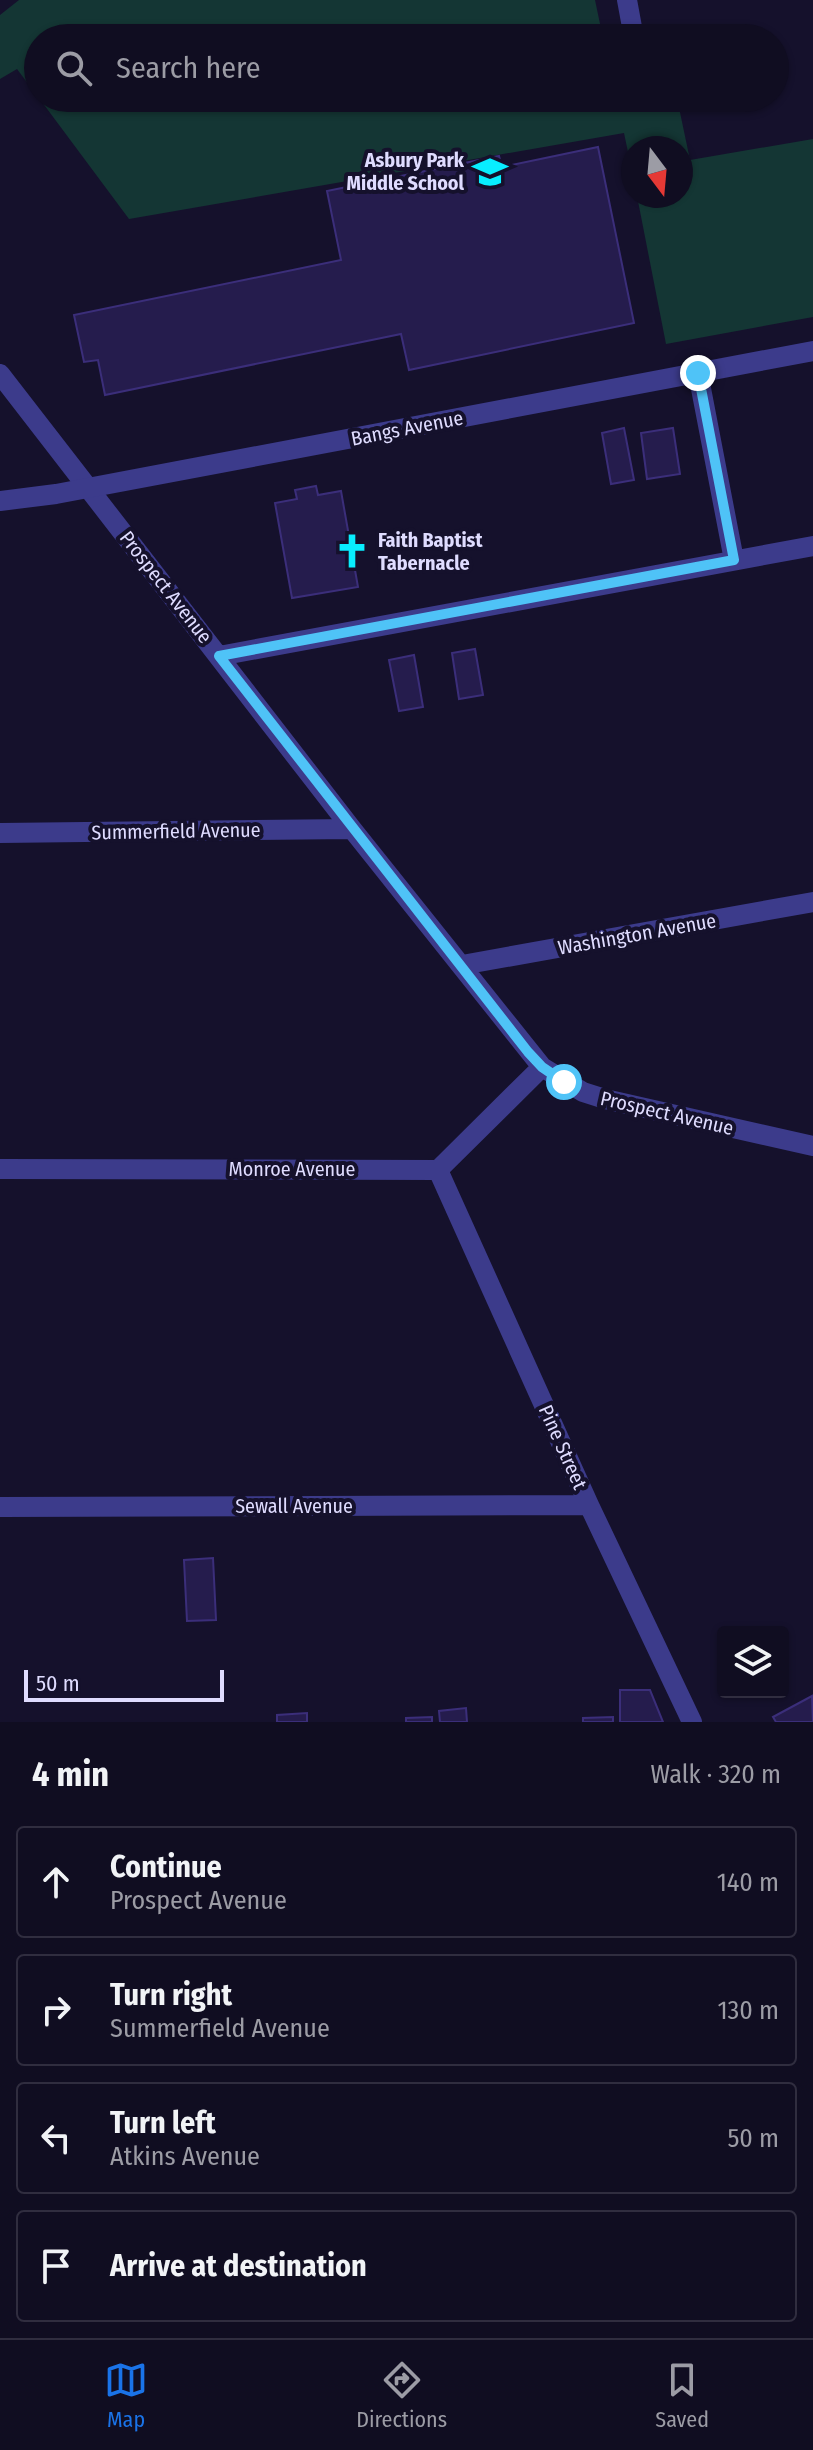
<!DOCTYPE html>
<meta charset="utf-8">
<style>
body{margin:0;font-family:"Fira Sans Condensed",sans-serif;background:#1e1b2e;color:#f1f3f6}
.controls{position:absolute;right:24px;bottom:24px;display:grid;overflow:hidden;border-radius:8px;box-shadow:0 2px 6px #0004}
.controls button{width:72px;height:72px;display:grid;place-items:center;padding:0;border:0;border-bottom:2px solid #302d3f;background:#100d21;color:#f1f3f6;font:40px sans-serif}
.compass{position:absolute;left:621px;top:136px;width:72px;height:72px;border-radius:50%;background:#100d21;box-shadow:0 2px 6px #0004;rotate:164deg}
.scale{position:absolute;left:24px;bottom:20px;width:200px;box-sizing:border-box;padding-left:8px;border:4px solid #dfdcff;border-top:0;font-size:22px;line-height:28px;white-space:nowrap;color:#dfdcff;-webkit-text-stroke:6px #15112c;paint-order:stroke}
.stop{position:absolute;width:24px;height:24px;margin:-18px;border:6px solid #4fc3f7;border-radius:50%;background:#fff}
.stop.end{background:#4fc3f7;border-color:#fff;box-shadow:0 2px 8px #0008}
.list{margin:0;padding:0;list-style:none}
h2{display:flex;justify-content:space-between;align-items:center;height:104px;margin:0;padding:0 32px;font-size:34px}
h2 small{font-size:26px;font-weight:400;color:#9c9ca5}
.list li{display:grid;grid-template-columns:52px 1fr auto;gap:24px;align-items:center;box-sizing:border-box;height:112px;margin:0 16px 16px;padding:0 16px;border:2px solid #302d3f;border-radius:8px}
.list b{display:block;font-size:30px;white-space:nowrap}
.list p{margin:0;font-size:26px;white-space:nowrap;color:#9c9ca5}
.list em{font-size:26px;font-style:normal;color:#9c9ca5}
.icon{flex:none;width:44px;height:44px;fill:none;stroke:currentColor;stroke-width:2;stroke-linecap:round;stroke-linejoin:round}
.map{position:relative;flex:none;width:813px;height:1722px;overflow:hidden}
.search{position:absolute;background:#100d21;box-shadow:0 2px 6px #0004;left:24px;right:24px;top:24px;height:88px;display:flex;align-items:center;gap:20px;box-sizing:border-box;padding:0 28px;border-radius:44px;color:#9c9ca5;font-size:30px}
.sheet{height:616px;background:#100d21}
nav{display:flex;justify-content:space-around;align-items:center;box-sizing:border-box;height:112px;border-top:2px solid #302d3f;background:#100d21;font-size:22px;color:#9c9ca5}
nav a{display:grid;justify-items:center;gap:4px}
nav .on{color:#1a73e8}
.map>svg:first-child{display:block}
.green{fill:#143634}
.building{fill:#251c4d;stroke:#3b2e7a;stroke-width:2}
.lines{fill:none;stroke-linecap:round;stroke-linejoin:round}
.minor{stroke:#3c3b8b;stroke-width:20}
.tertiary{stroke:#3c3b8b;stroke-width:20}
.route{stroke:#4fc3f7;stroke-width:10}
.labels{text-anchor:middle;stroke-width:8;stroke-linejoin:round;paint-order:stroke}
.poi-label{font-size:20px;font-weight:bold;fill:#dfdcff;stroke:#15112c;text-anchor:end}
.street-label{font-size:20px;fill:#dfdcff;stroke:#15112c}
</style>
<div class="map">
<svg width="813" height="1722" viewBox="0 0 813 1722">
<rect width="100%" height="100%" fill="#15112c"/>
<!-- green -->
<path class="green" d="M19,0H595L603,38H38V97L17,69L0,79V15Z
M39,98H677L690,160L813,139V317L666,344L637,196H681V148H633V176L624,133L129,219Z"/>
<!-- building -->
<path class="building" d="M598,147L634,323L409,370L401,334L105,395L98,360L84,362L74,315L341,260L327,191L499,156L502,167Z
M624,428L634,480L611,484L602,433Z
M673,428L680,474L647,479L641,433Z
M316,486L318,495L341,491L358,587L292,598L275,503L297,499L295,490Z
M475,649L483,695L459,699L452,653Z
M414,655L423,707L399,711L389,660Z
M213,1558L216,1620L187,1621L184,1560Z
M620,1690H650L663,1722H620Z
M812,1696L813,1722H776L773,1717Z
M466,1708L467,1722H440L439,1711Z
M307,1713V1722H277V1715Z
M432,1717V1722H406V1718Z
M613,1717V1722H583V1718Z"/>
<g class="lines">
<!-- minor -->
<path class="minor" d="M627,0L634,38
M698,373L734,560
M0,374L352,829L542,1067L583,1092L605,1099L813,1146
M219,656L813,546
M0,833L352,829
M462,965L813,902
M0,1169L438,1170L542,1067
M438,1170L589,1505L692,1722
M0,1507L589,1505"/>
<!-- tertiary -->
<path class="tertiary" d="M0,501L56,494L813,351"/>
</g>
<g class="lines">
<!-- route -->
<path class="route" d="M564,1082L542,1067L528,1052L219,656L734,560L698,373"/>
</g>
<!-- icons -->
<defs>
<g id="school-bare" transform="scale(2.76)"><path d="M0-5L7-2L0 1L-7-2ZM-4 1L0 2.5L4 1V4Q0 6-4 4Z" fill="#08eeff" stroke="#15112c" stroke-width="2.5" paint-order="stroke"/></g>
<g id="church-bare" transform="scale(2.76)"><path d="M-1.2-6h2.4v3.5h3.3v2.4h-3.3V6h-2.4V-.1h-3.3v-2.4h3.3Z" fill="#08eeff" stroke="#15112c" stroke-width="2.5" paint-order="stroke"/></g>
</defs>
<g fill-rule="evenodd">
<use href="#school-bare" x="490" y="172"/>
<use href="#church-bare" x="352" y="551"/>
</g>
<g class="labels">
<!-- poi labels -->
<g class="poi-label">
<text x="464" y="167">Asbury Park<tspan x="464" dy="23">Middle School</tspan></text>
<text x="378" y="547" text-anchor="start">Faith Baptist<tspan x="378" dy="23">Tabernacle</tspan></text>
</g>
<!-- street labels -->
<g class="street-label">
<text transform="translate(407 428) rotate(-11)" y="7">Bangs Avenue</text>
<text transform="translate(166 587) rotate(52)" y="7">Prospect Avenue</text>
<text transform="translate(176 831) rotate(-1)" y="7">Summerfield Avenue</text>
<text transform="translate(637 934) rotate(-10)" y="7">Washington Avenue</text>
<text transform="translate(667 1113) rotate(13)" y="7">Prospect Avenue</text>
<text x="292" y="1176">Monroe Avenue</text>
<text transform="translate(563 1447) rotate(66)" y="7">Pine Street</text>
<text x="294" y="1513">Sewall Avenue</text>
</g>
</g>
</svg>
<div class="controls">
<button><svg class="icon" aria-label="layers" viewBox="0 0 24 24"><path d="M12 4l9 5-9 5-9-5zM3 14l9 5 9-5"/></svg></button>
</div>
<svg class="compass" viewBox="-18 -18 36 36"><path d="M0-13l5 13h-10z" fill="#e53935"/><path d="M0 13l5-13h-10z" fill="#9c9ca5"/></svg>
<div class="scale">50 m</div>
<div class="stop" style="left:564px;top:1082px"></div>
<div class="stop end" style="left:698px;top:373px"></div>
<div class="search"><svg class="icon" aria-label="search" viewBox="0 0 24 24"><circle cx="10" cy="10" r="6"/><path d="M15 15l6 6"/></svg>Search here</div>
</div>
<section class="sheet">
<h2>4 min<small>Walk · 320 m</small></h2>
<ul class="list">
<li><svg class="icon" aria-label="ahead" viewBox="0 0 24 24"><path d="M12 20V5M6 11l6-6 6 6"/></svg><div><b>Continue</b><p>Prospect Avenue</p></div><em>140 m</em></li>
<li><svg class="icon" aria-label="right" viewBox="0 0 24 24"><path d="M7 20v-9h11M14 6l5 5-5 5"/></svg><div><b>Turn right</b><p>Summerfield Avenue</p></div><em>130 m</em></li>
<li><svg class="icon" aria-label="left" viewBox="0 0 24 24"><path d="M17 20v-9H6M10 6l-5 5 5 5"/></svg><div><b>Turn left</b><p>Atkins Avenue</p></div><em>50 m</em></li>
<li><svg class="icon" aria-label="arrive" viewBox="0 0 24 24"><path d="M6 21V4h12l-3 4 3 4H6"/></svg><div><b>Arrive at destination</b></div></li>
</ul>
</section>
<nav>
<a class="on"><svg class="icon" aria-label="map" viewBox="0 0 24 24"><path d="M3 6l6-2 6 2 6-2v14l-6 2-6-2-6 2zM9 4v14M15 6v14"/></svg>Map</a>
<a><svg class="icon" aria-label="directions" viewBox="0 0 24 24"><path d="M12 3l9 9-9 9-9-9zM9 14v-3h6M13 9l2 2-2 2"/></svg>Directions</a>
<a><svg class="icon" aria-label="saved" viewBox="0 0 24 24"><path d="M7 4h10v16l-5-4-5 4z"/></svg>Saved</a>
</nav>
